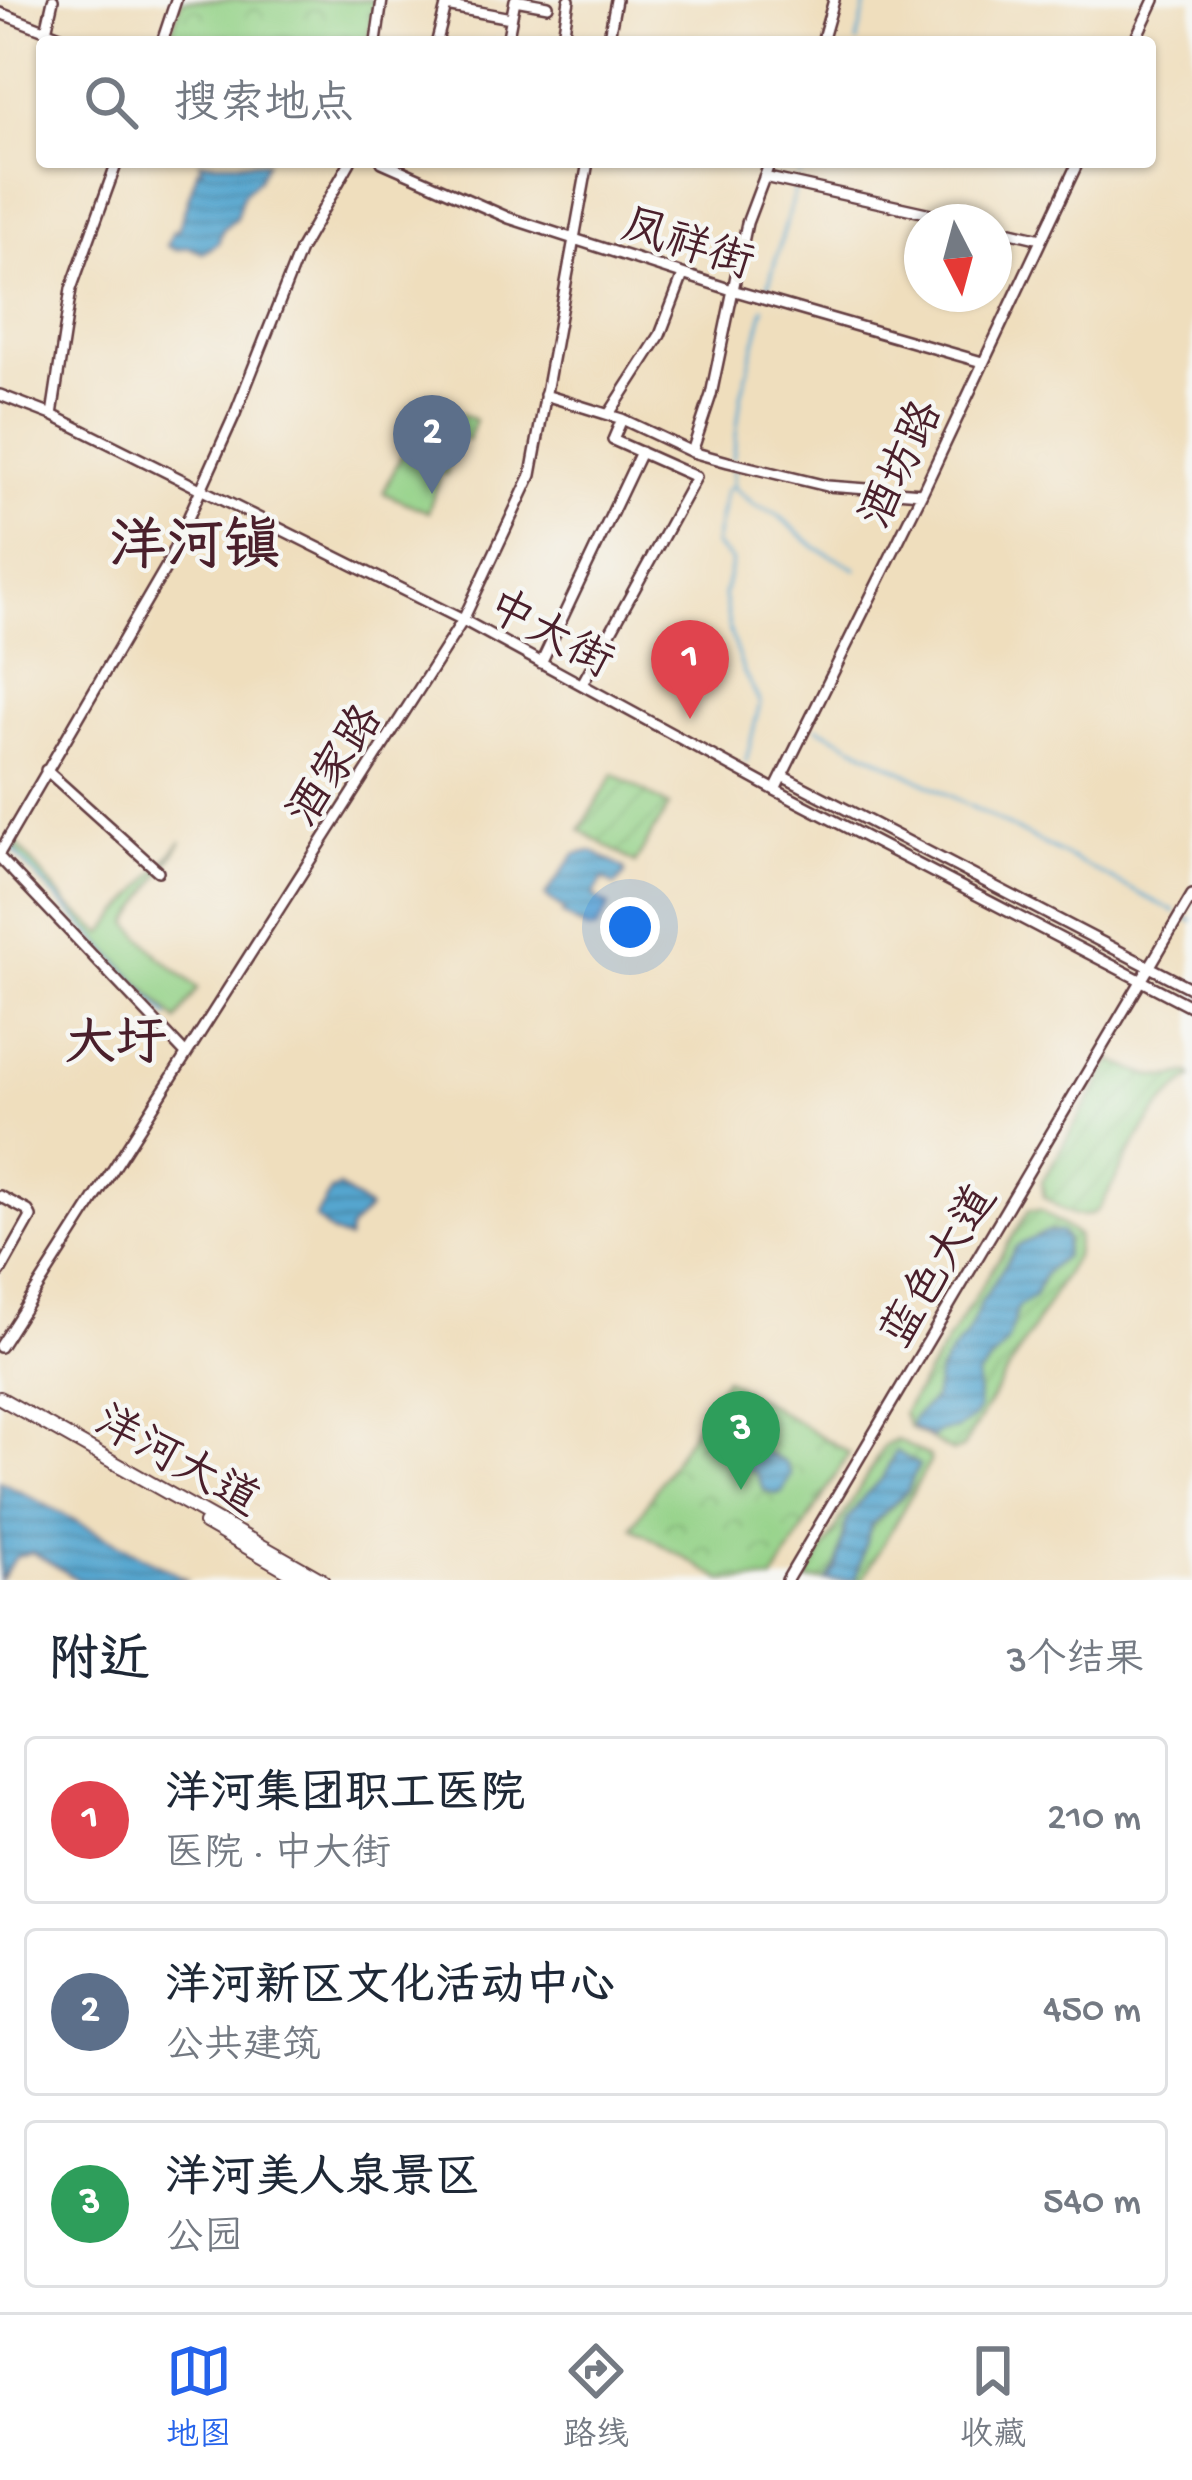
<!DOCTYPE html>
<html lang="zh">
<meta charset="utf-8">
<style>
body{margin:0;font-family:"Gochi Hand","LXGW WenKai TC",sans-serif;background:#f6f6f7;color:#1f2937}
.compass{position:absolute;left:904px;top:204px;width:108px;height:108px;border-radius:50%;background:#fff;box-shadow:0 3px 9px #0004;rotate:174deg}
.you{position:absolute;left:630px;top:927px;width:42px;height:42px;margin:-30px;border:9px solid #fff;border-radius:50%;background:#1a73e8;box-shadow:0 0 0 18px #1a73e833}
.badge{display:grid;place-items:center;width:78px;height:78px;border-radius:50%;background:#2563eb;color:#fff;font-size:39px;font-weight:700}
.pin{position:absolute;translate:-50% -99px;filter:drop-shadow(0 3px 6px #0008)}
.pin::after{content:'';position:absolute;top:63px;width:42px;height:36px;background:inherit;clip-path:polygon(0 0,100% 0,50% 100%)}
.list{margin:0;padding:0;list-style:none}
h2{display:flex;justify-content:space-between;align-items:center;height:156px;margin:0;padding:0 48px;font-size:51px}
h2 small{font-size:39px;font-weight:400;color:#747a83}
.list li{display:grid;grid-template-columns:78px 1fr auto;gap:36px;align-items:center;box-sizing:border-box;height:168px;margin:0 24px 24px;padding:0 24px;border:3px solid #e0e1e3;border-radius:12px}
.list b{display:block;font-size:45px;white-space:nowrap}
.list p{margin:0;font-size:39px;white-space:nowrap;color:#747a83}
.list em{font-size:39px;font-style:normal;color:#747a83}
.icon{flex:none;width:66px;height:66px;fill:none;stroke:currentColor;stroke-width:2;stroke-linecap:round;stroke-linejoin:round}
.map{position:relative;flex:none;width:1192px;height:1580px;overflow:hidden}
.search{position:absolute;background:#fff;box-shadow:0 3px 9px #0004;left:36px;right:36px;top:36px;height:132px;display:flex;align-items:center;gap:30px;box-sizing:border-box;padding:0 42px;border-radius:12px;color:#747a83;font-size:45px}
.sheet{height:732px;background:#fff}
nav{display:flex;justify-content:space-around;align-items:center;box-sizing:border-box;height:168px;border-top:3px solid #e0e1e3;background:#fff;font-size:33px;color:#747a83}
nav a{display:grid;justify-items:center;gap:6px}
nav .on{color:#2563eb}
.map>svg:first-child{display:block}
.grass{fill:#94d288;stroke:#6f785a;stroke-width:3}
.park{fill:url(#park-crowns);stroke:#6f785a;stroke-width:3}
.garden{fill:url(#garden-furrows);stroke:#6f785a;stroke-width:3}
.water{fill:url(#water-rules);stroke:#4f627d;stroke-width:3}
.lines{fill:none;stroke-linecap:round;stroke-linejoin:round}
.stream{stroke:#54a6cf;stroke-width:3}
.minor-casing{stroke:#633c41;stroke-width:14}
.major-casing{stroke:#633c41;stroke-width:16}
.minor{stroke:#fff;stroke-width:9}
.major{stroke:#fff;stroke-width:12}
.labels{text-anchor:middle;stroke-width:9;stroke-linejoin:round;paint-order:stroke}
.street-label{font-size:45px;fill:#4a1f2b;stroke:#f6f6f2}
.quarter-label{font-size:51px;font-weight:bold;fill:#4a1f2b;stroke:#f6f6f2}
.district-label{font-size:57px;font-weight:bold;fill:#4a1f2b;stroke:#f6f6f2}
</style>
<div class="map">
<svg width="1192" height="1580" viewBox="0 0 1192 1580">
<defs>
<pattern id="park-crowns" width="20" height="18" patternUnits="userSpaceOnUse" patternTransform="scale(3)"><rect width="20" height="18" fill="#94d288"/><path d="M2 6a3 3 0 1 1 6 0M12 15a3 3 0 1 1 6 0" fill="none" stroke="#81b476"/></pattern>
<pattern id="garden-furrows" width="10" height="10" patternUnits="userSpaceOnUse" patternTransform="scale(3)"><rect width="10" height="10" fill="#94d288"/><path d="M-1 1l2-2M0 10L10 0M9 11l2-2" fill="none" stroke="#81b476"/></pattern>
<pattern id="water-rules" width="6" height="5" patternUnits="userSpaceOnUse" patternTransform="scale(3)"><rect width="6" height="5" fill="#54a6cf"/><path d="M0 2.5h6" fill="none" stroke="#4887a8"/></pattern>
</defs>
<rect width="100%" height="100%" fill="#f6f6f2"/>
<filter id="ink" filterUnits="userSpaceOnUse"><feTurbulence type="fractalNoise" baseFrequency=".00833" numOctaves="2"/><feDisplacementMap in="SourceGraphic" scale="24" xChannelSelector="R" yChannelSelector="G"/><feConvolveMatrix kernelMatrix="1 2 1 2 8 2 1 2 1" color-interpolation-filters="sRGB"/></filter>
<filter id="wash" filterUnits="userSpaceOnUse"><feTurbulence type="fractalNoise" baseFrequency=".004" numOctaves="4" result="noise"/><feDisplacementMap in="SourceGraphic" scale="48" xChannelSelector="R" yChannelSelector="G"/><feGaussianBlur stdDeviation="2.7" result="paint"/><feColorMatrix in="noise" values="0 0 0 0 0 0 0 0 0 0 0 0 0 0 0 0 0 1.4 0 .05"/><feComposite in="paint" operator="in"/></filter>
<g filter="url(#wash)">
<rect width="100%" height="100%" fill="#efdebd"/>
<!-- grass -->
<path class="grass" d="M429,400L475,420L468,440L458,438L446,474L441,473L428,512L383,493Z
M12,838L69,906L103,934L182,841L129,923L159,956L198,988L177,1021L29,869L10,843Z"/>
<!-- park -->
<path class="park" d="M182,0H374L368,42H168Z
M725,1378L849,1453L773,1580H722L632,1527Z"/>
<!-- garden -->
<path class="garden" d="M614,774L669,806L635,863L580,830Z
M1113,1060C1139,1075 1161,1082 1190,1073L1192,1078C1148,1107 1125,1165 1099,1209C1081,1225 1061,1209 1044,1197L1042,1181Z
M1029,1210H1041L1078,1236L1075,1257L962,1449L953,1452L909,1427L903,1413Z
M897,1440L930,1457V1462L862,1580H806L884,1446Z"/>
<!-- water -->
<path class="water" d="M200,162H266L259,179L243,194L236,218L223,229L218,243L203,253L189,247L176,250L167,246L173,231L177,232L198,169H202Z
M592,851L624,869L625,874L615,886L603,879L593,896L609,906L596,929L588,930L562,914L564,910L545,896L575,854Z
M339,1187L369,1209L349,1230L348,1240L332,1233L315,1218L331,1191Z
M1046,1232H1061L1066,1239L1064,1256L1045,1273L1033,1298L1018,1307L1007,1343L977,1377L978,1410L972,1419L957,1429L941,1431L931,1438L911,1426L913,1418L934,1399L939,1373L948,1357L967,1335L981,1303L1016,1247Z
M726,1426L735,1437L786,1463L791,1475L783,1491L777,1494L764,1490L756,1473L740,1466L726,1447H712L708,1436L712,1430Z
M896,1451L919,1465L907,1491L871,1525L855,1580H827L836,1568L847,1520L865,1495L881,1480Z
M0,1481L188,1580H79L32,1552L16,1557L0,1580Z"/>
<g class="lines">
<!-- stream -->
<path class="stream" d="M857,42L867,0
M799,176L804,162
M767,291L795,190
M733,459L741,396L764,308
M733,469V486L726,490L715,545L732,561L724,595L730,632L743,671L760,703L746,761
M734,488L755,505L777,514L815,547L856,569
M817,727L1175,912
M10,847L168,1017
M1186,918L1192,921"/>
</g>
</g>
<g filter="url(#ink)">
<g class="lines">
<!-- minor casing -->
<g class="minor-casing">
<path id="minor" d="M515,0L548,6
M0,13L76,42
M46,31L53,0
M162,42L176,0
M376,42L382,0
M440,42L437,41L446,6L511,18
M507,42L515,0
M562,42L569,0
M608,42L616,0
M822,42L834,0
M1134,42L1154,0
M382,162L509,218L732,290L982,362
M764,177L967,222
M994,228L1041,239
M0,395L52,415L463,620L775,790L1192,1007
M545,395L622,419L692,452L728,462L827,486L922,493
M609,414L660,335L683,275
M52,415L71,289L117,162
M692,452L711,395L747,223L770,162
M541,663L641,452
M582,684L696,477L613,440L622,419
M46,770L158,871
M782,776L1192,989
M775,790L922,493L1078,162
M0,852L166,567L235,414L300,250L350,162
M0,858L185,1053
M0,1196L28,1211L31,1217L0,1272
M0,1347L463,620L531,475L588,162
M787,1580L1192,895"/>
</g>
<!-- major casing -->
<g class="major-casing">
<path id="major" d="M0,1398L322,1580
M205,1523L304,1580"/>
</g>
<!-- minor -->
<use href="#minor" class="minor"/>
<!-- major -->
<use href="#major" class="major"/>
</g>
</g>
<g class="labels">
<!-- street labels -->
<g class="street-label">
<text transform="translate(689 241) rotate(18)" y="16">凤祥街</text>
<text transform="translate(898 463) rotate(-65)" y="16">酒坊路</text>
<text transform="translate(552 631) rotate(28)" y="16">中大街</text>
<text transform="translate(332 764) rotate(-57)" y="16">酒家路</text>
<text transform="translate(936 1264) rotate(-59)" y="16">蓝色大道</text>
<text transform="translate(179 1458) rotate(29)" y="16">洋河大道</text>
</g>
<!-- quarter labels -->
<g class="quarter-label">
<text x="116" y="1058">大圩</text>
</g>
<!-- district labels -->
<g class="district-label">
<text x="195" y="562">洋河镇</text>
</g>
</g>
</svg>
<svg class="compass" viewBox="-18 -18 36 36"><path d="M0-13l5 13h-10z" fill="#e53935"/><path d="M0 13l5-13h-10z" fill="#747a83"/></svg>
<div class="you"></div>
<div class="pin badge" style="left:690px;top:719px;background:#e0444e">1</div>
<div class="pin badge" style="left:432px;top:494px;background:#5c6f8a">2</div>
<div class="pin badge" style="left:741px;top:1490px;background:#2e9e5b">3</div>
<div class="search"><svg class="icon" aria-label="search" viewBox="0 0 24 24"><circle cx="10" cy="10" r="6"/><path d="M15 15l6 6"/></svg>搜索地点</div>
</div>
<section class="sheet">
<h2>附近<small>3个结果</small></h2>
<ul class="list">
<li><span class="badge" style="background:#e0444e">1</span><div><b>洋河集团职工医院</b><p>医院 · 中大街</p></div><em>210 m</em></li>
<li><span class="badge" style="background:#5c6f8a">2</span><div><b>洋河新区文化活动中心</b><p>公共建筑</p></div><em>450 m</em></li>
<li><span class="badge" style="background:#2e9e5b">3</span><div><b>洋河美人泉景区</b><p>公园</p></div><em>540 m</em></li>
</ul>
</section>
<nav>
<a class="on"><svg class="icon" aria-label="map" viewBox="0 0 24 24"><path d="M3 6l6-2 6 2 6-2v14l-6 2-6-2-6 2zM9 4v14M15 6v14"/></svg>地图</a>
<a><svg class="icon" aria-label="directions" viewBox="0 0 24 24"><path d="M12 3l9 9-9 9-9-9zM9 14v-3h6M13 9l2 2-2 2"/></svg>路线</a>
<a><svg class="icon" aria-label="saved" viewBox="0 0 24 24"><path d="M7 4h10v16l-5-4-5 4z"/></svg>收藏</a>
</nav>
